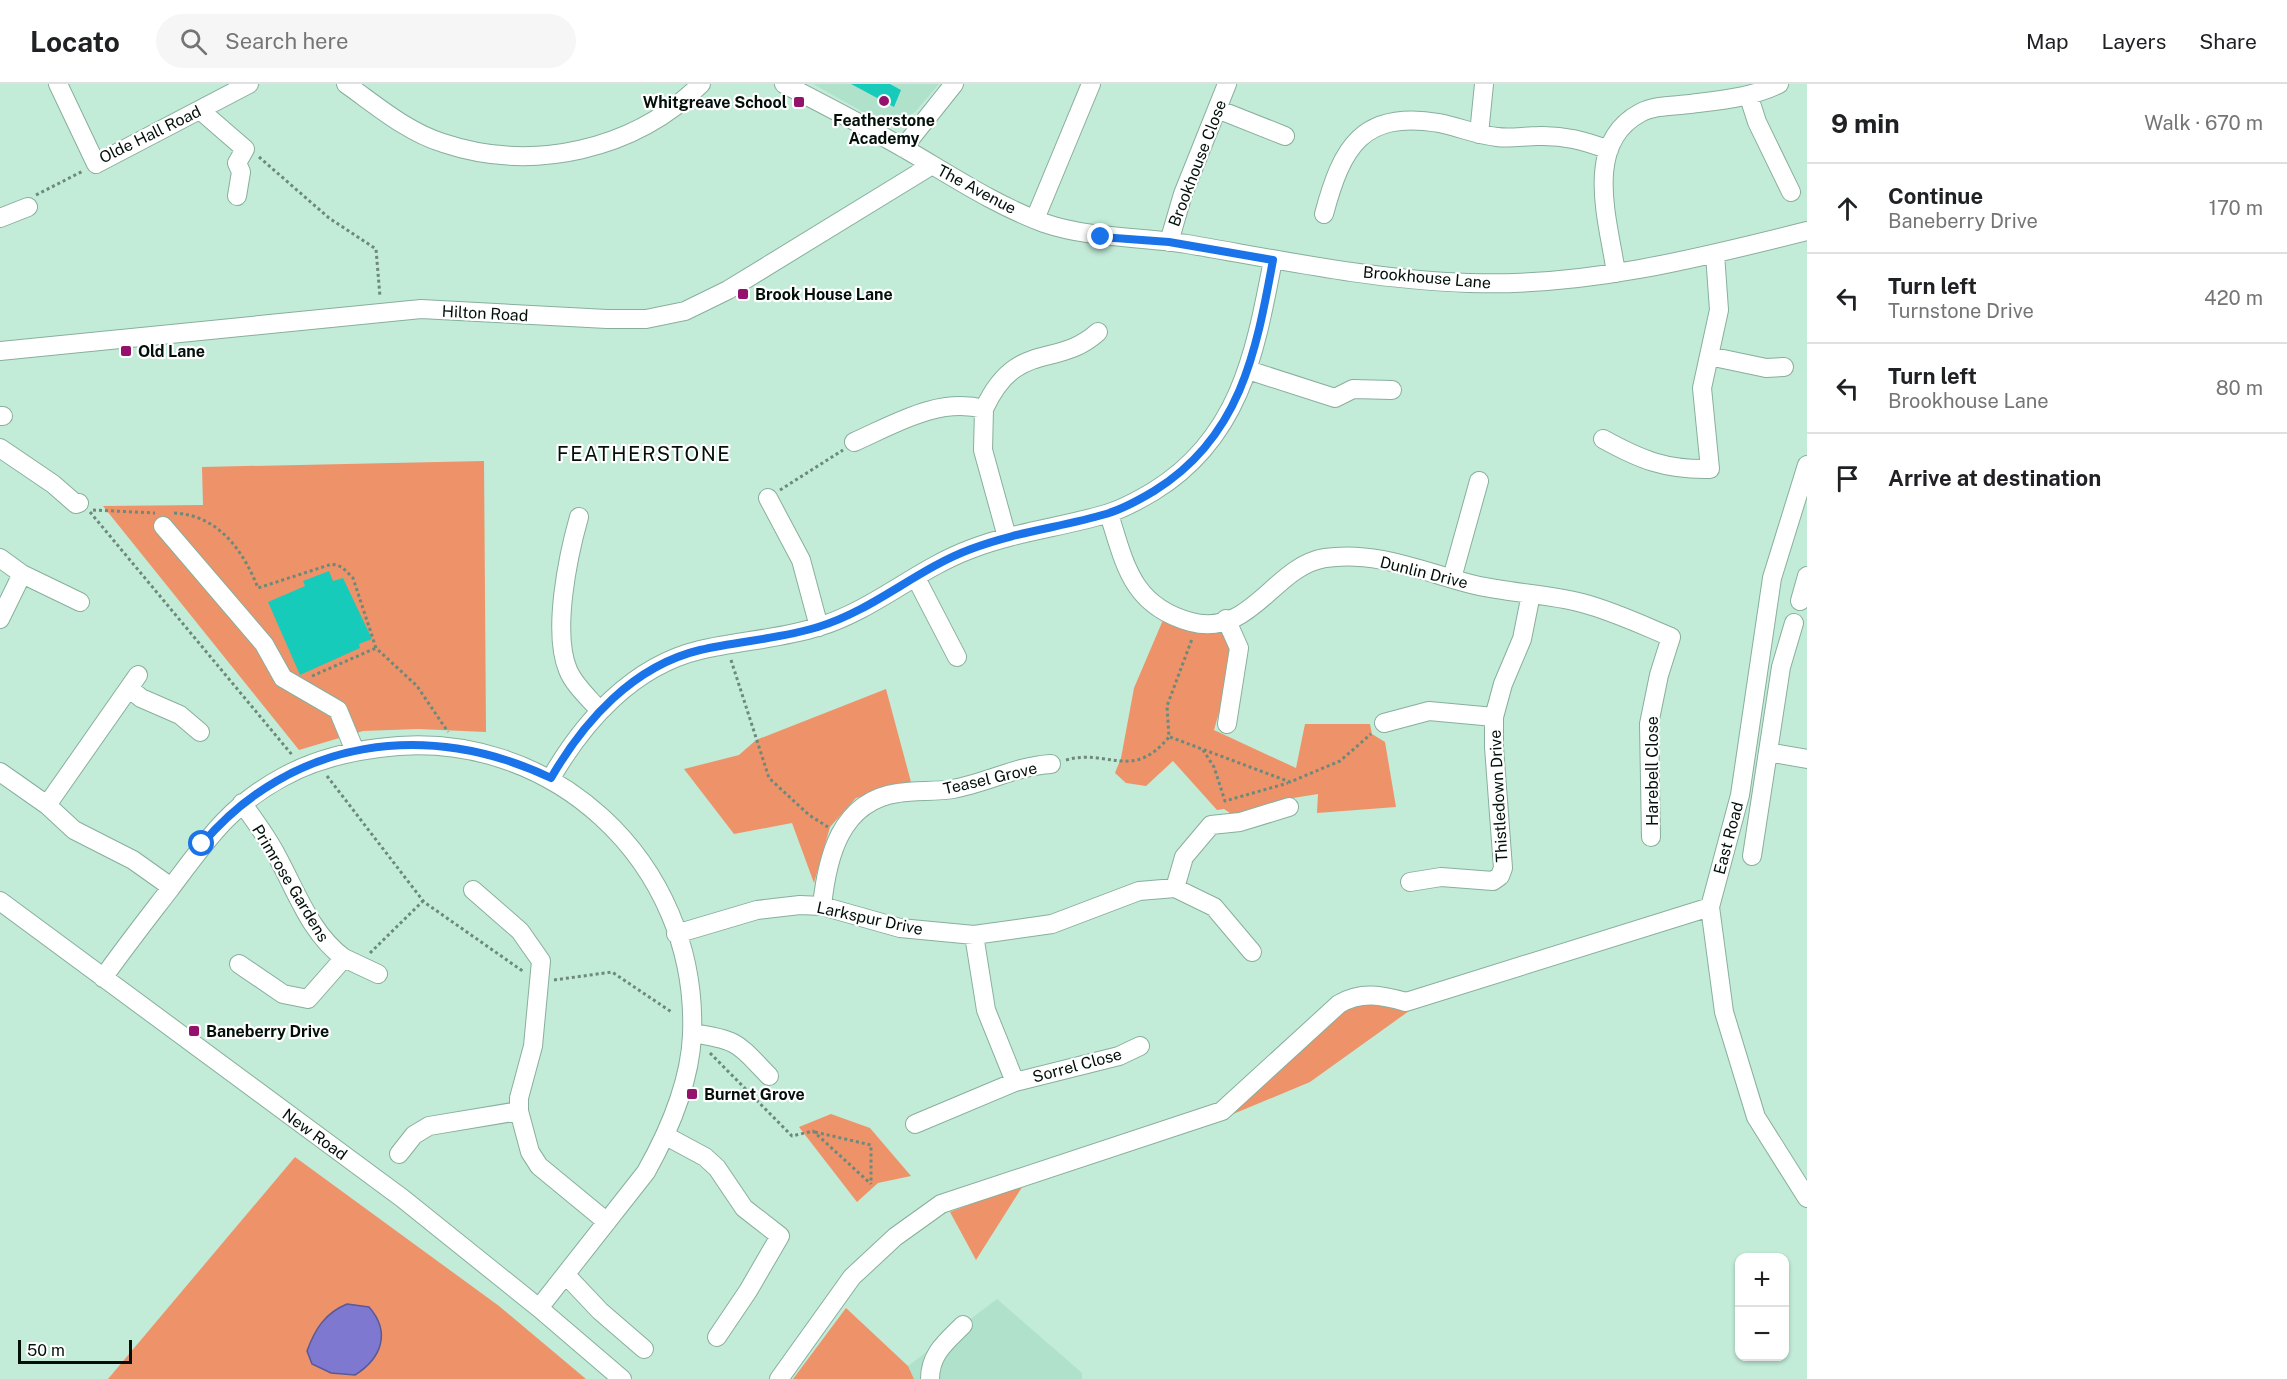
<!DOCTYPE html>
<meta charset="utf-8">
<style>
body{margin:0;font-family:"Public Sans",sans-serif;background:#f6f6f6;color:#202124}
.controls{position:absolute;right:18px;bottom:18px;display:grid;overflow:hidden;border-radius:12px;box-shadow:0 2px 4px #0004}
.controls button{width:54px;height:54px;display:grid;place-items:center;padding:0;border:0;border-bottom:2px solid #e0e0e0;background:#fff;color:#202124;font:30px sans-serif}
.scale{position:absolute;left:18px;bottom:15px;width:114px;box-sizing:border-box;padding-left:6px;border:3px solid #03100a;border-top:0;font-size:16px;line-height:21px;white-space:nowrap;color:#03100a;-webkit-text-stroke:4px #fff;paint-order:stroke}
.stop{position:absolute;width:18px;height:18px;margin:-14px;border:4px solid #1a73e8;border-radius:50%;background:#fff}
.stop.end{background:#1a73e8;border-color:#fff;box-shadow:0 2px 6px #0008}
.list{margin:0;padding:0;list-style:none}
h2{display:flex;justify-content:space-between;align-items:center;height:78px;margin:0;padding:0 24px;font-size:26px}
h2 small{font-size:20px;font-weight:400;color:#757577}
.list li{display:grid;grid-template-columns:39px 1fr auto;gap:18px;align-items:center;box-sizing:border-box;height:90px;padding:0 24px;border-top:2px solid #e0e0e0}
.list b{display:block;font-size:22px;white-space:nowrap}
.list p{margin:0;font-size:20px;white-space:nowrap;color:#757577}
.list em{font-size:20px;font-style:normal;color:#757577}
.icon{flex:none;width:33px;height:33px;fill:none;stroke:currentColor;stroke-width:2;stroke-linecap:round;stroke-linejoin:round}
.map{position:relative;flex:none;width:1807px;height:1295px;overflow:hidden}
header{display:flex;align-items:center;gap:36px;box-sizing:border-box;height:84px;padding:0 30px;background:#fff;border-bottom:2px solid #e0e0e0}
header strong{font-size:28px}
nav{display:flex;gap:33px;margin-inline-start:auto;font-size:21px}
.search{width:420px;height:54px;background:#f6f6f6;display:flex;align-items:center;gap:15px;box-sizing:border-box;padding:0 21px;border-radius:33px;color:#757577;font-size:22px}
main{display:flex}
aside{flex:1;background:#fff}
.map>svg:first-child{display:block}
.built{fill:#b0e2cb}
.green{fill:#ee9369}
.water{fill:#7e78d0;stroke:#595995;stroke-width:1.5}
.building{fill:#17cbbb}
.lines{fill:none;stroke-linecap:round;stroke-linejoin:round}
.minor-casing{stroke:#88af9d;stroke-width:20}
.path{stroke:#6c897b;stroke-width:3;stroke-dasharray:3 3;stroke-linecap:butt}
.minor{stroke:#fff;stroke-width:18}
.route{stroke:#1a73e8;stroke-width:8}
.poi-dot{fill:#94126c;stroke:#fff;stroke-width:2}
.labels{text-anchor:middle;stroke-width:4.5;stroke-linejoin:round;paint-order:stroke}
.poi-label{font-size:16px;font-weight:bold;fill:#03100a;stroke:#fff;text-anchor:start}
.street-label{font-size:16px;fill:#03100a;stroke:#fff}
.quarter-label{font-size:20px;letter-spacing:1.5px;fill:#03100a;stroke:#fff}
</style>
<header>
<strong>Locato</strong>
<div class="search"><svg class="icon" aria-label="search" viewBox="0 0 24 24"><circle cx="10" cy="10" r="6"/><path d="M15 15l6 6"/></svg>Search here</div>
<nav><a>Map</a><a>Layers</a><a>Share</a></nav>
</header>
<main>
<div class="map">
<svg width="1807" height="1295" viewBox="0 0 1807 1295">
<rect width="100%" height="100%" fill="#c2ebd8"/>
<!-- built -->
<path class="built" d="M813,0H939L915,28L905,34L872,33Z
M997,1215L1082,1289V1295H914L908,1282Z"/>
<!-- green -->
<path class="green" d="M484,377L486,648L418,645L363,647L299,666L103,422L203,421L202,383Z
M1163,536C1186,546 1203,549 1227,547C1238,583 1223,612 1214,646L1296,684L1305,640H1370L1372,650L1385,658L1396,723L1317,729L1318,710L1281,716L1236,733L1224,725L1217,726L1173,677L1146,702L1126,699L1115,689L1121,674L1134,604Z
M886,605L911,698L856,714L830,743L814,799L792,739L734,750L684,685L739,671L756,656Z
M1363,916L1416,922L1310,998L1226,1033L1343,925Z
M831,1030L870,1044L911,1092L878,1099L857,1118L799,1043Z
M295,1073L499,1222L586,1295H108Z
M1024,1100L976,1176L950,1128Z
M846,1224L908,1282L914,1295H793Z"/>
<!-- water -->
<path class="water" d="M347,1220L369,1223C391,1248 382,1274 355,1291L331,1289L312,1280L307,1267C315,1245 325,1229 347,1220Z"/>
<!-- building -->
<path class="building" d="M851,0H890L901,6L894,23Z
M329,487L333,497L343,494L372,555L359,560L360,564L300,591L268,518L305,502L303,497Z"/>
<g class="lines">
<!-- minor casing -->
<g class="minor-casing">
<path id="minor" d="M58,0L96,80L249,0
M346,0C376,21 407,48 443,59C533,89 635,66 701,0
M784,0C825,21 867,43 907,66C952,92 995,121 1044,139C1091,155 1139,152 1187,160C1280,176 1374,196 1469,199C1584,203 1696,175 1807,147
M1749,13L1757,38L1791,108
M1217,25L1285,52
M200,26L245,65L237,79L241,88L237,112
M1479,50L1484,0
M903,64L954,0
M1324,130C1342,63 1362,26 1439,39C1459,43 1477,51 1497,53C1511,55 1524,52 1538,52C1564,51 1585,57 1609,66
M0,134L28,123
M1035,135L1091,0
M1169,158L1183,110L1227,0
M1616,189C1609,139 1582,60 1640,29C1655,21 1674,22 1690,20C1721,16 1750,14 1779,0
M0,267L421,225L607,235H646L685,227L728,206L932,81
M1709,272L1766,284L1784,283
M1248,286L1335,314L1353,305L1392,306
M984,325L983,366L1007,453
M0,332H3
M1603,355C1641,376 1666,386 1710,385L1702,304L1719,226L1715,170
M854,358C895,340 938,313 984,325C1017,254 1056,286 1098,248
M0,364L53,400L76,420L79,419
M1807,381L1772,494L1740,711L1710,823L1724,928L1756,1033L1807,1114
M768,414L801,476L819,543
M1109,430C1125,481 1132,522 1191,538C1251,554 1274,482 1325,474C1377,466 1426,489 1475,501C1510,509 1547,510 1582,519C1613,527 1642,541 1671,553L1659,591L1649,640L1651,753
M579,433C568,472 552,548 568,586C574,601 589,614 600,627
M163,442L264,560L283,594L338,626L355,667
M0,474L22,490L80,518
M916,494L957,573
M1452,494L1479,397
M1800,517L1807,492
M0,535L22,490
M1226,535L1239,564L1227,640
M129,604L141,614L180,631L200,648
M1384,639L1429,627L1494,633
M1768,668L1807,675
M0,688L47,721L74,746L133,776L171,803
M551,694C584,637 633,582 700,566C739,557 779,555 818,543C874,526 917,485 971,465C1015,448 1062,443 1106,430C1123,425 1139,416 1154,407C1240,354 1255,269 1273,176
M47,721L138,591
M1752,772L1781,583L1794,539
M1410,798L1441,793L1493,797L1500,792L1503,784L1494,663V633L1503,600L1522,555L1531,510
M1175,804L1184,773L1211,741L1240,738L1289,723
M473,806L520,847L541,877L533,962L519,1014V1027L530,1068L539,1082L607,1138
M0,817L402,1114L539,1224L622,1295
M822,822C827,774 840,717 898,709C916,706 935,708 953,705C987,699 1016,682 1051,680
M676,850L757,826L800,821L822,822L900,844L974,851L1052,840L1139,807L1175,804L1214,823L1252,868
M974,851L986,926L1015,998L1119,972L1140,962
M344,874L378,890
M239,880L283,910L308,915L344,874C311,850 297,809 278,774C268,754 255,737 242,719
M103,894C125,863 147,835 170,805C206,757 229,722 283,693C312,677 347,668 379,664C550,640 699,778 692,951C690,998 669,1047 646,1088L539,1224
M692,949C739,956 737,959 769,992
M915,1040L1015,998
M666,1052L705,1073L717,1084L744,1124L780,1152L748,1207L717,1253
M399,1070L414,1051L429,1042L519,1027
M566,1191L600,1227L644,1265
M779,1295L852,1193L895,1153L941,1120L1222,1027L1339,920C1361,907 1382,911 1406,918L1710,823
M930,1295C930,1270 946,1258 963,1241"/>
</g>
<!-- path -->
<path class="path" d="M259,73L329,134L376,165L380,213
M36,111L83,87
M780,406L843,366
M93,426L155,429
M90,428L293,672
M174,429C218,431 243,466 258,504L332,480L342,483L353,494L376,564L417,602L448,648
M731,576L769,694L809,731L828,743
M312,592L376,564
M1170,653L1290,698L1340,677L1371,650
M1203,666L1214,683L1225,717L1288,699
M1066,676C1108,664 1132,698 1169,653L1167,622L1192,555
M327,692L424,818L524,888
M370,869L423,817
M554,896L612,888L673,929
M710,969L792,1052L813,1047L871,1100
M815,1048L871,1061V1100"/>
<!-- minor -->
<use href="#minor" class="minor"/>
</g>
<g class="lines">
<!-- route -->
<path class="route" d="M202,760C292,654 428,635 551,694C584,637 633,582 700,566C739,557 779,555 818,543C874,526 917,485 971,465C1015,448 1062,443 1106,430C1123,425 1139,416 1154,407C1240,354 1256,269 1273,176L1169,158L1101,153"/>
</g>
<!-- markers -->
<g class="poi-dot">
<circle cx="884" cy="17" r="6"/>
<rect x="793" y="12" width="12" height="12" rx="3"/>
<rect x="737" y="204" width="12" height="12" rx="3"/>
<rect x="120" y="261" width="12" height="12" rx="3"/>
<rect x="188" y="941" width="12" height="12" rx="3"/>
<rect x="686" y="1004" width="12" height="12" rx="3"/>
</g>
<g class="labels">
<!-- poi labels -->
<g class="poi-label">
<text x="787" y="24" text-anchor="end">Whitgreave School</text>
<text x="884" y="42" text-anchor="middle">Featherstone<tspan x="884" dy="18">Academy</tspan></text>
<text x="755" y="216">Brook House Lane</text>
<text x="138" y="273">Old Lane</text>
<text x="206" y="953">Baneberry Drive</text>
<text x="704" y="1016">Burnet Grove</text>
</g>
<!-- street labels -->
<g class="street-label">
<text transform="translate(150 50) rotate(-26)" y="6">Olde Hall Road</text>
<text transform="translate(1197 79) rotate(-69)" y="6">Brookhouse Close</text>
<text transform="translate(977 105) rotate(28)" y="6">The Avenue</text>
<text transform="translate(1427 193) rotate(5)" y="6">Brookhouse Lane</text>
<text transform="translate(485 229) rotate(3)" y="6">Hilton Road</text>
<text transform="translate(1424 488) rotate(14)" y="6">Dunlin Drive</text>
<text transform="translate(1652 687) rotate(-90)" y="6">Harebell Close</text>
<text transform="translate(990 694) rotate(-13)" y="6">Teasel Grove</text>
<text transform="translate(1498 712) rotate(-93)" y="6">Thistledown Drive</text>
<text transform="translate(1728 754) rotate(-75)" y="6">East Road</text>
<text transform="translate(291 799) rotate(59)" y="6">Primrose Gardens</text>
<text transform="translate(870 834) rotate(12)" y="6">Larkspur Drive</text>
<text transform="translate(1077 981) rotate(-15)" y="6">Sorrel Close</text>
<text transform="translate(315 1050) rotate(36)" y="6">New Road</text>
</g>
<!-- quarter labels -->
<g class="quarter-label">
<text x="644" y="377">FEATHERSTONE</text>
</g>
</g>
</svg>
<div class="controls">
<button>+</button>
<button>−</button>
</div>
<div class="scale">50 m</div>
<div class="stop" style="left:202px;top:760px"></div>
<div class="stop end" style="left:1101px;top:153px"></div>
</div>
<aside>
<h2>9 min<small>Walk · 670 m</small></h2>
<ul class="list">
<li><svg class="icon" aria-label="ahead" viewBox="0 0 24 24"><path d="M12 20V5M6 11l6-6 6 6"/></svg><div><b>Continue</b><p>Baneberry Drive</p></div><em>170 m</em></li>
<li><svg class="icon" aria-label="left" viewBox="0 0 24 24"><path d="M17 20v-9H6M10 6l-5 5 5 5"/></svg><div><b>Turn left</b><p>Turnstone Drive</p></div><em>420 m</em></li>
<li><svg class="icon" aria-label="left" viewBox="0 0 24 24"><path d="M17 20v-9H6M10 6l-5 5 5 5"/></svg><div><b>Turn left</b><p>Brookhouse Lane</p></div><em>80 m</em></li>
<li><svg class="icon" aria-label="arrive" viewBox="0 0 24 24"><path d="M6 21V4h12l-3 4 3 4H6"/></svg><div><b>Arrive at destination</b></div></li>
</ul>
</aside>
</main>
